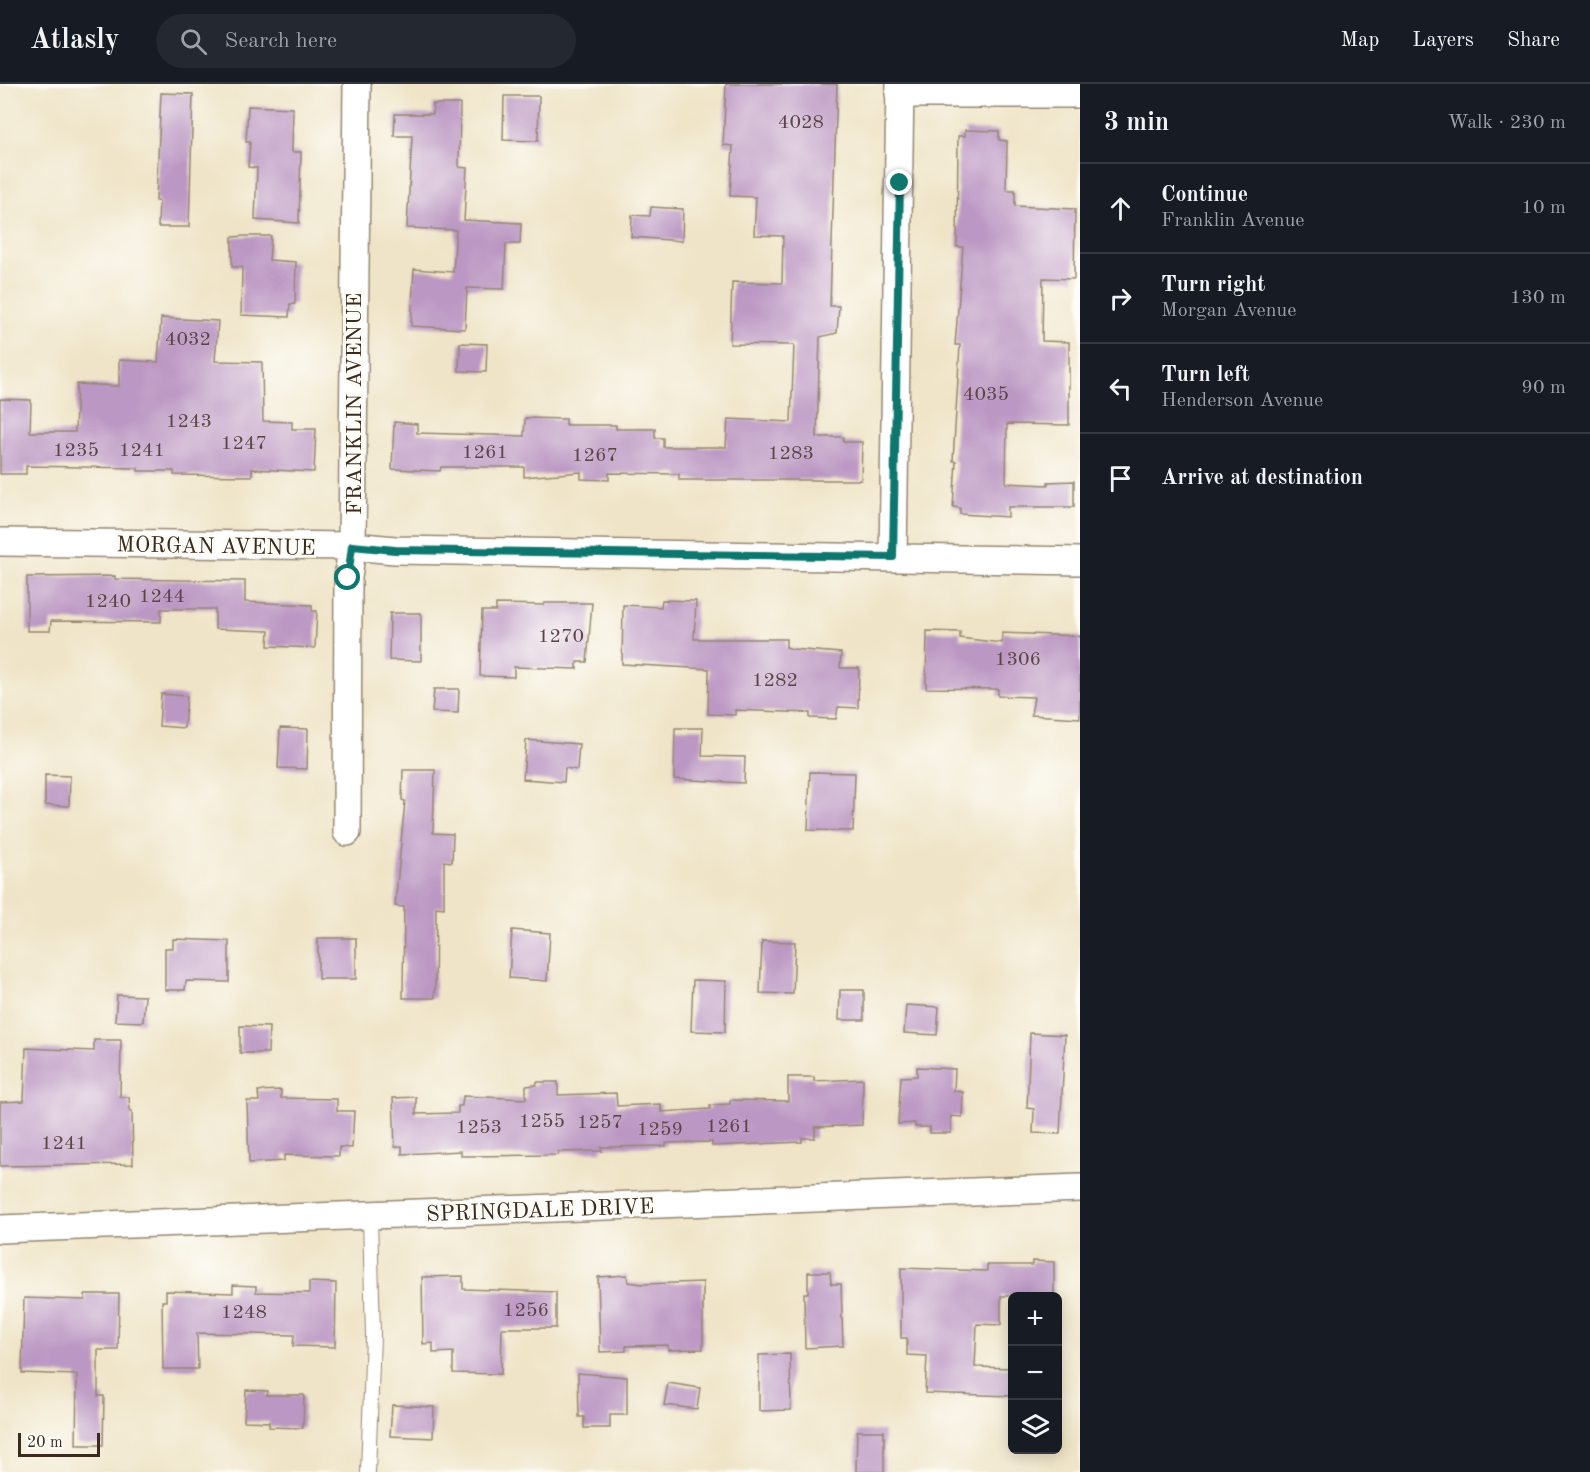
<!DOCTYPE html>
<meta charset="utf-8">
<style>
body{margin:0;font-family:"Old Standard TT",serif;background:#242831;color:#f1f3f6}
.controls{position:absolute;right:18px;bottom:18px;display:grid;overflow:hidden;border-radius:9px;box-shadow:0 3px 15px #0003}
.controls button{width:54px;height:54px;display:grid;place-items:center;padding:0;border:0;border-bottom:2px solid #363941;background:#171b24;color:#f1f3f6;font:30px sans-serif}
.scale{position:absolute;left:18px;bottom:15px;width:82px;box-sizing:border-box;padding-left:6px;border:3px solid #3b2a1e;border-top:0;font-size:16px;line-height:21px;white-space:nowrap;color:#3b2a1e;-webkit-text-stroke:4px #fdfcf7;paint-order:stroke}
.stop{position:absolute;width:18px;height:18px;margin:-14px;border:4px solid #0f766e;border-radius:50%;background:#fff}
.stop.end{background:#0f766e;border-color:#fff;box-shadow:0 2px 6px #0008}
.list{margin:0;padding:0;list-style:none}
h2{display:flex;justify-content:space-between;align-items:center;height:78px;margin:0;padding:0 24px;font-size:26px}
h2 small{font-size:20px;font-weight:400;color:#9ea1a6}
.list li{display:grid;grid-template-columns:39px 1fr auto;gap:18px;align-items:center;box-sizing:border-box;height:90px;padding:0 24px;border-top:2px solid #363941}
.list b{display:block;font-size:22px;white-space:nowrap}
.list p{margin:0;font-size:20px;white-space:nowrap;color:#9ea1a6}
.list em{font-size:20px;font-style:normal;color:#9ea1a6}
.icon{flex:none;width:33px;height:33px;fill:none;stroke:currentColor;stroke-width:2;stroke-linecap:round;stroke-linejoin:round}
.map{position:relative;flex:none;width:1080px;height:1388px;overflow:hidden}
header{display:flex;align-items:center;gap:36px;box-sizing:border-box;height:84px;padding:0 30px;background:#171b24;border-bottom:2px solid #363941}
header strong{font-size:28px}
nav{display:flex;gap:33px;margin-inline-start:auto;font-size:21px}
.search{width:420px;height:54px;background:#242831;display:flex;align-items:center;gap:15px;box-sizing:border-box;padding:0 21px;border-radius:33px;color:#9ea1a6;font-size:22px}
main{display:flex}
aside{flex:1;background:#171b24}
.map>svg:first-child{display:block}
.building{fill:#bb97c3}
.lines{fill:none;stroke-linecap:round;stroke-linejoin:round}
.service-casing{stroke:#958772;stroke-width:16}
.minor-casing{stroke:#958772;stroke-width:30}
.service{stroke:#fff;stroke-width:14}
.minor{stroke:#fff;stroke-width:27}
.route{stroke:#0f766e;stroke-width:8}
.labels{text-anchor:middle;stroke-width:6;stroke-linejoin:round;paint-order:stroke}
.number-label{font-size:20px;fill:#5b4547}
.street-label{font-size:22px;fill:#3b2a1e;stroke:#fdfcf7}
</style>
<header>
<strong>Atlasly</strong>
<div class="search"><svg class="icon" aria-label="search" viewBox="0 0 24 24"><circle cx="10" cy="10" r="6"/><path d="M15 15l6 6"/></svg>Search here</div>
<nav><a>Map</a><a>Layers</a><a>Share</a></nav>
</header>
<main>
<div class="map">
<svg width="1080" height="1388" viewBox="0 0 1080 1388">
<rect width="100%" height="100%" fill="#fdfcf7"/>
<filter id="ink" filterUnits="userSpaceOnUse"><feTurbulence type="fractalNoise" baseFrequency=".0167" numOctaves="2"/><feDisplacementMap in="SourceGraphic" scale="12" xChannelSelector="R" yChannelSelector="G"/><feConvolveMatrix kernelMatrix="1 2 1 2 8 2 1 2 1" color-interpolation-filters="sRGB"/></filter>
<filter id="wash" filterUnits="userSpaceOnUse"><feTurbulence type="fractalNoise" baseFrequency=".008" numOctaves="4" result="noise"/><feDisplacementMap in="SourceGraphic" scale="24" xChannelSelector="R" yChannelSelector="G"/><feGaussianBlur stdDeviation="1.35" result="paint"/><feColorMatrix in="noise" values="0 0 0 0 0 0 0 0 0 0 0 0 0 0 0 0 0 1.4 0 .05"/><feComposite in="paint" operator="in"/></filter>
<g filter="url(#wash)">
<rect width="100%" height="100%" fill="#efe4c7"/>
<g id="blocks">
<!-- building -->
<path class="building" d="M726,0H837L830,222H839L837,249L820,253L817,353H843V358H862L861,396H679V390L609,389V396L581,395V388L524,393V383H441L440,387L392,385L394,338L417,340V349L524,352L525,334L566,335V341H616V345H655V354H663V363H726L728,335L791,338L794,261L730,260L732,198L782,199L783,152L754,151L756,113L730,112L733,62L723,61Z
M161,9L193,10L189,143H158L159,117H156Z
M504,12H539L538,57L503,56Z
M433,20H460L459,83L467,84L464,136L521,139L520,160H506L504,205L467,204L465,245L411,242L414,185L453,188L456,146L407,144L412,52H394L395,30H433Z
M248,22L293,24L292,64V68H301L299,139L255,136L257,84L248,83L250,58H246Z
M965,46L999,47V56L1007,57L1006,106H1015V122L1075,125L1074,195L1043,194L1042,257L1069,258V341L1007,340L1006,399L1048,401V398L1074,397V423H1008V433L960,430V424L953,423L956,377H953L960,261H955L963,163H957L958,52H965Z
M651,123L683,125L682,157L631,153L632,131L650,132Z
M246,152H271L269,176L296,178L295,220H290L289,233L241,231L242,183H232V153Z
M161,234L218,237L215,277L262,278L263,337L292,338V345H316L314,388L252,385V392L174,391V387H138V384L26,382V390H0V315L31,316L30,348H75L77,300L119,302V276L158,278Z
M460,259L487,260L486,288L459,287Z
M115,492V495L245,497V518L312,521V527H317L315,564L268,562L269,547L215,545V525H161V538L51,537L50,547H27V493Z
M662,516L696,517L694,555H786V563L792,565L841,569L840,584H859L858,624L838,623L836,635L810,634V629L735,626V631L708,630L709,585L622,580L623,521L661,523Z
M545,519H592L587,578H577V585L514,583V593L480,592L482,527H496V520L544,521Z
M390,529H421V577L389,576Z
M927,547L960,548V554L1002,559V549L1080,552V634L1031,631L1034,613L998,612V605L926,604Z
M434,605H459L458,629L432,628Z
M161,610L187,612L184,644L159,642Z
M280,644L308,645L307,685L278,684Z
M675,644H703L702,672L745,673L744,699L674,695Z
M526,656L579,660L577,686L565,684L564,698L523,695Z
M403,686H435L433,749L453,750L452,778L444,777V824L436,823L435,914H403L404,823L395,822L405,717L402,716Z
M810,688L855,689L853,747L808,746Z
M45,691L70,692L69,722L45,721Z
M512,846L550,849L547,897L509,894Z
M318,854H356V895H318Z
M173,855L229,857V898L186,897L185,906H165V864H173Z
M762,857L795,858L793,910L760,909Z
M693,896L726,897L725,948L691,947Z
M840,906H864V936H839Z
M117,911L145,912L143,938L115,937Z
M906,921L939,923L937,951L904,949Z
M240,942L269,943L268,969H240Z
M1030,949L1065,951L1060,1050L1033,1049L1034,1025L1027,1024Z
M94,956H121L120,1013H129L130,1027H132L133,1080L0,1082V1018L24,1017L26,964L94,967Z
M917,983L955,985L954,1007L963,1008L962,1033L951,1032V1049H930V1043H915V1039L898,1040L901,993L917,992Z
M788,993H814V997L863,995L862,1041L815,1043V1054H802V1058L712,1062V1058L666,1059V1062L601,1063L602,1067L558,1068V1071L461,1072V1067L402,1070V1062L395,1063L393,1014L416,1013V1030L458,1029V1022H462L463,1012L526,1015V1002L536,1001L537,998H558V1011L616,1009L617,1022L661,1020V1028L710,1025V1021L730,1020V1016L788,1017Z
M281,1006V1014L337,1015V1027H354L352,1064L339,1063V1072L284,1071V1077L249,1079L247,1017H259L258,1007Z
M1032,1177L1054,1178V1212H1001V1241L977,1240L975,1283L1012,1284V1312L925,1309L927,1272L907,1271V1254H901V1184L987,1187V1181H1032Z
M808,1188H830L831,1200H841L843,1262L805,1264L804,1209H808Z
M627,1191L628,1198L643,1200L703,1198V1265L668,1266V1261L626,1262V1267L600,1268L598,1193Z
M463,1192V1205L556,1208V1244H502L501,1290L453,1289V1268L433,1269V1259L423,1260L422,1193Z
M309,1198L336,1199L335,1263L293,1262L294,1251L197,1249L198,1285H163L162,1217H166V1207L233,1209V1201L256,1202V1208L309,1209Z
M85,1210H119L118,1266H98V1312H104L103,1361H76L77,1291L22,1289L24,1214L85,1216Z
M790,1270L791,1326L759,1327V1271Z
M578,1289L627,1293V1331H610V1344H584V1333H579Z
M668,1299L700,1304L697,1325L664,1321Z
M246,1306L268,1307L267,1311H304L303,1344L269,1343V1338L244,1337Z
M392,1321L434,1323L433,1354L390,1352Z
M857,1347H884V1388H856Z"/>
</g>
</g>
<g filter="url(#ink)">
<use href="#blocks" fill-opacity="0" stroke="#958772" stroke-width="1.5"/>
<g class="lines">
<!-- service casing -->
<g class="service-casing">
<path id="service" d="M368,1388L373,1252L370,1132"/>
</g>
<!-- minor casing -->
<g class="minor-casing">
<path id="minor" d="M899,10H1080
M0,458L352,462L395,466L1080,477
M893,473L900,0
M347,748L348,494L352,462L357,0
M0,1145L1080,1104"/>
</g>
<!-- service -->
<use href="#service" class="service"/>
<!-- minor -->
<use href="#minor" class="minor"/>
</g>
</g>
<g class="lines" filter="url(#ink)">
<!-- route -->
<path class="route" d="M348,494L352,462L395,466L893,473L900,99"/>
</g>
<g class="labels">
<!-- number labels -->
<g class="number-label">
<text x="801" y="44">4028</text>
<text x="188" y="261">4032</text>
<text x="986" y="316">4035</text>
<text x="189" y="343">1243</text>
<text x="244" y="365">1247</text>
<text x="76" y="372">1235</text>
<text x="142" y="372">1241</text>
<text x="485" y="374">1261</text>
<text x="791" y="375">1283</text>
<text x="595" y="377">1267</text>
<text x="162" y="518">1244</text>
<text x="108" y="523">1240</text>
<text x="561" y="558">1270</text>
<text x="1018" y="581">1306</text>
<text x="775" y="602">1282</text>
<text x="542" y="1043">1255</text>
<text x="600" y="1044">1257</text>
<text x="729" y="1048">1261</text>
<text x="479" y="1049">1253</text>
<text x="660" y="1051">1259</text>
<text x="64" y="1065">1241</text>
<text x="526" y="1232">1256</text>
<text x="244" y="1234">1248</text>
</g>
<!-- street labels -->
<g class="street-label">
<text transform="translate(353 320) rotate(-90)" y="8">FRANKLIN AVENUE</text>
<text transform="translate(216 461) rotate(1)" y="8">MORGAN AVENUE</text>
<text transform="translate(540 1125) rotate(-2)" y="8">SPRINGDALE DRIVE</text>
</g>
</g>
</svg>
<div class="controls">
<button>+</button>
<button>−</button>
<button><svg class="icon" aria-label="layers" viewBox="0 0 24 24"><path d="M12 4l9 5-9 5-9-5zM3 14l9 5 9-5"/></svg></button>
</div>
<div class="scale">20 m</div>
<div class="stop" style="left:348px;top:494px"></div>
<div class="stop end" style="left:900px;top:99px"></div>
</div>
<aside>
<h2>3 min<small>Walk · 230 m</small></h2>
<ul class="list">
<li><svg class="icon" aria-label="ahead" viewBox="0 0 24 24"><path d="M12 20V5M6 11l6-6 6 6"/></svg><div><b>Continue</b><p>Franklin Avenue</p></div><em>10 m</em></li>
<li><svg class="icon" aria-label="right" viewBox="0 0 24 24"><path d="M7 20v-9h11M14 6l5 5-5 5"/></svg><div><b>Turn right</b><p>Morgan Avenue</p></div><em>130 m</em></li>
<li><svg class="icon" aria-label="left" viewBox="0 0 24 24"><path d="M17 20v-9H6M10 6l-5 5 5 5"/></svg><div><b>Turn left</b><p>Henderson Avenue</p></div><em>90 m</em></li>
<li><svg class="icon" aria-label="arrive" viewBox="0 0 24 24"><path d="M6 21V4h12l-3 4 3 4H6"/></svg><div><b>Arrive at destination</b></div></li>
</ul>
</aside>
</main>
